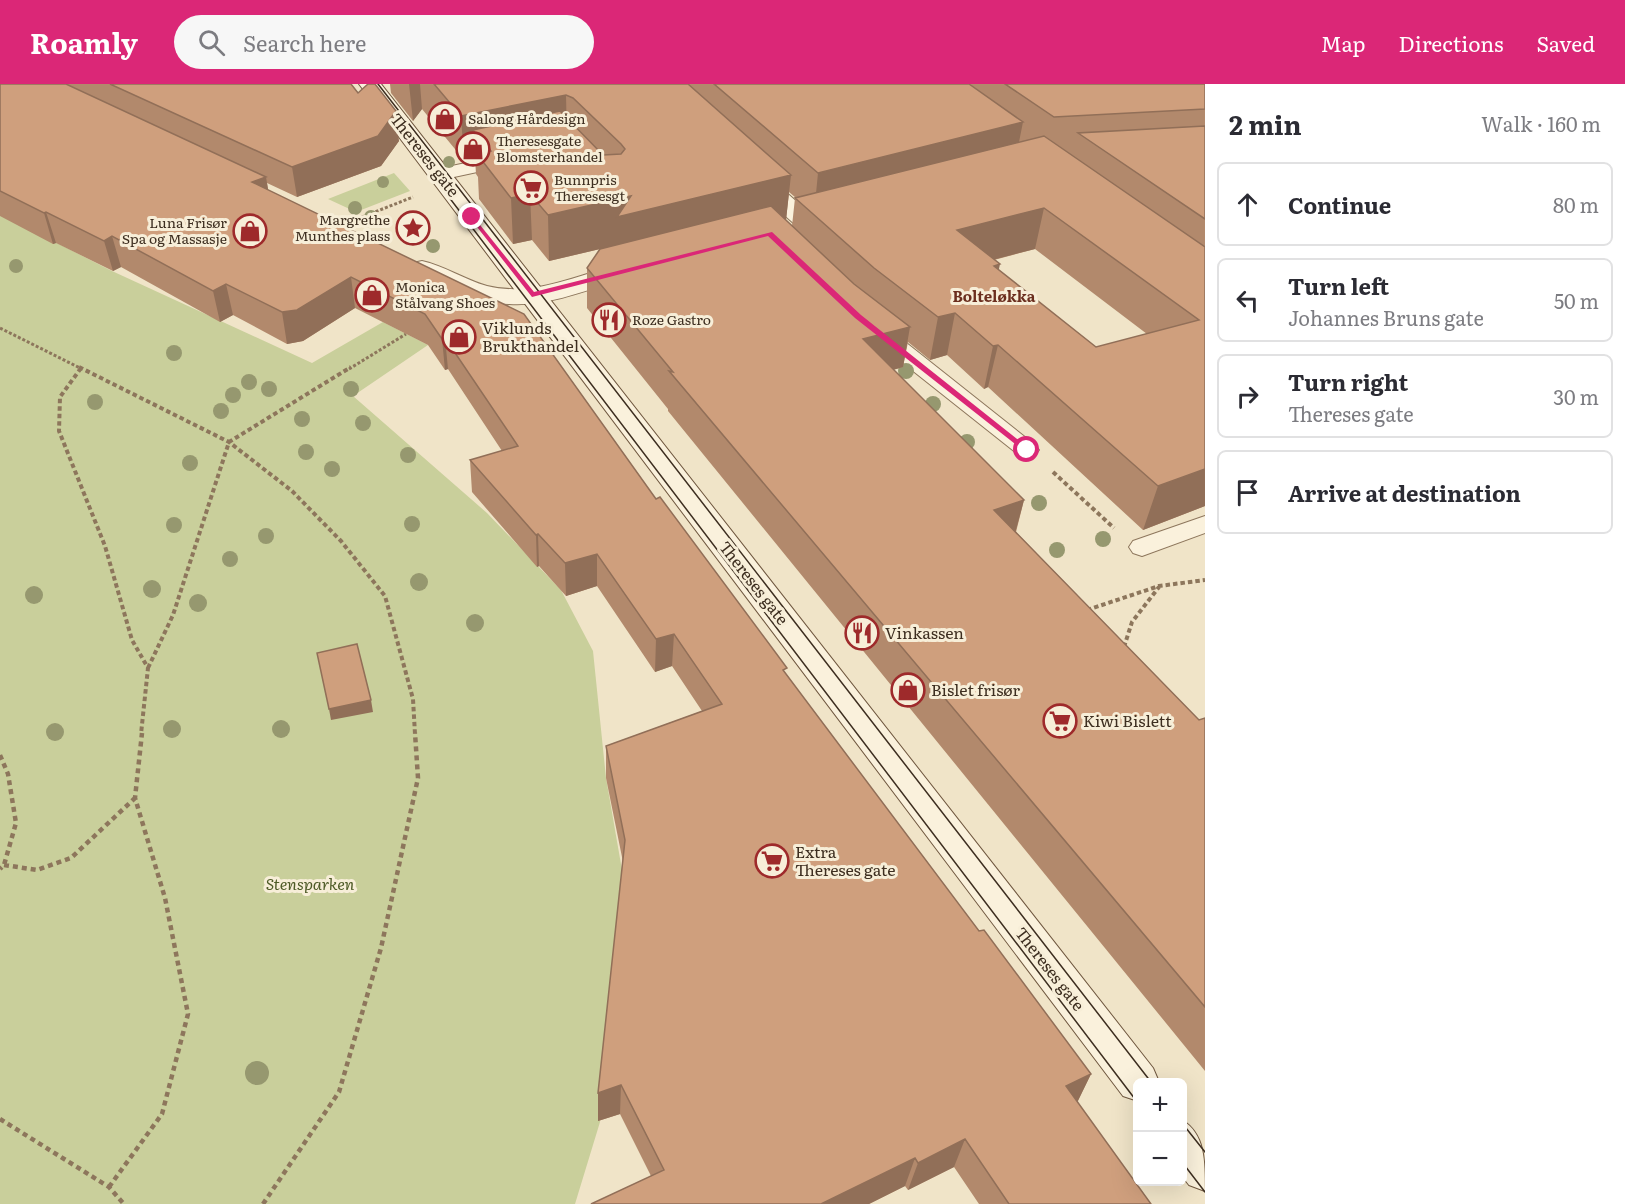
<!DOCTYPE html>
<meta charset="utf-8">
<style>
body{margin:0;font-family:Literata,serif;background:#f7f7f7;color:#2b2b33}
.controls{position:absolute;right:18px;bottom:18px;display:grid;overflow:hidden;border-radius:9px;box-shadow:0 6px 24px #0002}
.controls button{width:54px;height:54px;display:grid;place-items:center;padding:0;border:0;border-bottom:2px solid #e1e1e2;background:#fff;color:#2b2b33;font:30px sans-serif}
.stop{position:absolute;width:18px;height:18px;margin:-14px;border:4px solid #db2777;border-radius:50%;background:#fff}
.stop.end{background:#db2777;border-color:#fff;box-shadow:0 2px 6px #0008}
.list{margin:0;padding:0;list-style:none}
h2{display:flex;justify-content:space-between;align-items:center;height:78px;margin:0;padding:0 24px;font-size:26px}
h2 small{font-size:20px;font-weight:400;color:#7c7c81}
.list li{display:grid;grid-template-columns:39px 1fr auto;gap:18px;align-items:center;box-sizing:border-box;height:84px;margin:0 12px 12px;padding:0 12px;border:2px solid #e1e1e2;border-radius:9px}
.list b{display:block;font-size:22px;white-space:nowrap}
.list p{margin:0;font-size:20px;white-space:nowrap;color:#7c7c81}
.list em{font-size:20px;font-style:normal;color:#7c7c81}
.icon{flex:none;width:33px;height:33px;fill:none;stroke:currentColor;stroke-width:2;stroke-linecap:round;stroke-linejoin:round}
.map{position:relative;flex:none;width:1205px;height:1120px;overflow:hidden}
header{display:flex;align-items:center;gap:36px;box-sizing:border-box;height:84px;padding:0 30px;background:#db2777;color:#fff}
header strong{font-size:28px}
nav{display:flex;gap:33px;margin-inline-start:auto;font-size:21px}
.search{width:420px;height:54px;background:#f7f7f7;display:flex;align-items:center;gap:15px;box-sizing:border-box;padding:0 21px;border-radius:33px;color:#7c7c81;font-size:22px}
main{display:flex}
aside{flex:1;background:#fff}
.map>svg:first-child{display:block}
.green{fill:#c9cf9b}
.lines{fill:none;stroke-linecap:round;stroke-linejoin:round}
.lane-casing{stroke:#8d765c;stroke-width:2}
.street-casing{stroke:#8d765c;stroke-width:2}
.secondary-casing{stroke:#6f573f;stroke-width:2}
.path-far2{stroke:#8d765c;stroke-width:3;stroke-dasharray:3 2;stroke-linecap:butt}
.path-far1{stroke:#8d765c;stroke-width:4;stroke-dasharray:4.5 3;stroke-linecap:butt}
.path{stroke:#8d765c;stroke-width:4.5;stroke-dasharray:5 4;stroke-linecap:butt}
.lane{fill:#faf1dc;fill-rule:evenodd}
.street{fill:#faf1dc;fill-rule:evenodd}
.secondary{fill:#faf1dc;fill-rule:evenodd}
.tram{stroke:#3d2e20;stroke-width:1.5}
.tree{fill:#96986f}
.wall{fill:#b2896c;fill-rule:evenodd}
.shaded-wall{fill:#916f58}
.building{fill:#cf9f7d;stroke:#916f58;stroke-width:1.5;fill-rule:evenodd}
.route{fill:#db2777}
.labels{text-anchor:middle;stroke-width:6;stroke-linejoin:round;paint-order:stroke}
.far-poi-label{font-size:14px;fill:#3d2e20;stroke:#f7eed8;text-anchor:start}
.far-neighbourhood-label{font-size:15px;font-weight:bold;fill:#6b2e1e;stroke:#f7eed8}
.street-label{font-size:16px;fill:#3d2e20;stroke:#f7eed8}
.poi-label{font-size:16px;fill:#3d2e20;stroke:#f7eed8;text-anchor:start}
.park-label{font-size:16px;font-style:italic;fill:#4d5a26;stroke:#f7eed8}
</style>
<header>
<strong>Roamly</strong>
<div class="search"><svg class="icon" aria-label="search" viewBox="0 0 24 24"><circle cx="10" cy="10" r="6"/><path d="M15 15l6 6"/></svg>Search here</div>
<nav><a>Map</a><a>Directions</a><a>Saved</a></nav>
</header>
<main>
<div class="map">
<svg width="1205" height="1120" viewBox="0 0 1205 1120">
<rect width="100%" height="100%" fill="#f0e4c8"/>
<!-- green -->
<path class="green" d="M394,89L410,107L356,128L328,115Z
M0,130L112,187L312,279L383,238L428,261L353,312L487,429L561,506L593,567L606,694L622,786L600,1038L575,1120H0Z"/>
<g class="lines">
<!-- lane casing -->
<g class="lane-casing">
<path id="lane" d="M512,69L521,75L519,79L440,96L431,90L433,86Z
M877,241L885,242L1035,361L1039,366L1035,371L1027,373L1019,371L869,252L866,247L869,242Z
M1205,432V449L1142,472L1133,469L1129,463L1133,457Z"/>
</g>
<!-- street casing -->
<g class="street-casing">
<path id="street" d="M754,85L762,87L815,134L819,139L815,144L807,146L799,144L746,97L742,92L746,87Z
M422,177C445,182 465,196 487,202C534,214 584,189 629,177L638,180L642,185L638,190C597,202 551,223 509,220C475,219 443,204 413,189L410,184L413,179Z"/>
</g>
<!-- secondary casing -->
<g class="secondary-casing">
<path id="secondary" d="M359,0H381L1153,984L1159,998H1138V1017L1123,1012Z
M1182,1036C1205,1050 1205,1076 1205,1107L1189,1101L1182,1092Z"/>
</g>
<!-- path-far2 -->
<path class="path-far2" d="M357,135L413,113
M0,244L82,285
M349,285L406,250"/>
<!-- path-far1 -->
<path class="path-far1" d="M79,283L229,358L292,407L341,457L385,512L413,615L415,650
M81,284L60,313L59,347L105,462L132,556L148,584L141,650
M1053,388L1114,444
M1087,526L1159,502L1205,496
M1124,563L1132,538L1159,503
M148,584L173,531L229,358L351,283"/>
<!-- path -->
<path class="path" d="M0,671L8,690L16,739L4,781L0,785
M4,781L37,786L71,774L135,714
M0,1035L109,1103L124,1120
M109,1103L162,1030L188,930L165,814L135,714L142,649
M263,1120L339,1008L381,864L418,694L415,649"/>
<!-- lane -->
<use href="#lane" class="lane"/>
<!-- street -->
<use href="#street" class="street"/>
<!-- secondary -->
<use href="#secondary" class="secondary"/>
<!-- tram -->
<path class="tram" d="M378,0L1151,998
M388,33L1138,1019
M1182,1039L1205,1068
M1182,1078L1205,1108"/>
</g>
<!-- trees -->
<g class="tree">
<circle cx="449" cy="78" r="6"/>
<circle cx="383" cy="98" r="6"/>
<circle cx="355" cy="124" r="7"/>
<circle cx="371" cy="133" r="7"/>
<circle cx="433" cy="162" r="7"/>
<circle cx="16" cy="182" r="7"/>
<circle cx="174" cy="269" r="8"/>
<circle cx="906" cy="287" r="8"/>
<circle cx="249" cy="298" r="8"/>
<circle cx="269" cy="305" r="8"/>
<circle cx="351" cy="305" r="8"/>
<circle cx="233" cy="311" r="8"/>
<circle cx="95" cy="318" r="8"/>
<circle cx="933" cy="320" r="8"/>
<circle cx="221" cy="327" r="8"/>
<circle cx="302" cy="335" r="8"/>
<circle cx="363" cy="339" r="8"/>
<circle cx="967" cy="358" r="8"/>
<circle cx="306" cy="368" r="8"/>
<circle cx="408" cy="371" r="8"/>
<circle cx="190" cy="379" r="8"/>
<circle cx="332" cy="385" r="8"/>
<circle cx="1039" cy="419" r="8"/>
<circle cx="412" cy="440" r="8"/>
<circle cx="174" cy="441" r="8"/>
<circle cx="266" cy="452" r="8"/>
<circle cx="1103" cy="455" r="8"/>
<circle cx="1057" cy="466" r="8"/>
<circle cx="230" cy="475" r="8"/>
<circle cx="419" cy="498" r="9"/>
<circle cx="152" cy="505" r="9"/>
<circle cx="34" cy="511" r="9"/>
<circle cx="198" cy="519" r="9"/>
<circle cx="475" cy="539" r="9"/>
<circle cx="172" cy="645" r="9"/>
<circle cx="281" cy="645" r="9"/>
<circle cx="55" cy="648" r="9"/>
<circle cx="257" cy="989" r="12"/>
</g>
<!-- wall -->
<path class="wall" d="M0,0H351L399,57L381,82L297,113L267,99L268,106L524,230L656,415L786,590L979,847L1091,990L1077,1018L1151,1120H979L954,1083L908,1106L905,1102L869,1120H591L651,1092L620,1030L598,1037V1009L623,778L606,694V662L702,627L672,582L655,588L597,502L566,512L539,482L537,483L472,408L470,376L502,367L448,285L445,286L428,261L355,224L303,257L287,260L233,231L220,238L121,183L113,187L56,159L53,160L0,132Z
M390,0H1205V422L1143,446L988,303L984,305L947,271L930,276L908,258L903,283L893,286L1024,416L1016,448L1199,636L1205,634V987L668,327V325L587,224V184L600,165L549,177L532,156L513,160L479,115L478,93L476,90L475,74L464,76L422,25L413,37L391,9ZM789,108L796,114H795L792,142L786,136ZM1035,165L1147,250L1096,263L999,186L994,176Z"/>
<!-- shaded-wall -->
<path class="shaded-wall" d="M409,0H420L422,25L413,37Z
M566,11L567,55L491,67L473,46L475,74L464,76L461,32Z
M396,27L399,57L381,82L297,113L292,83Z
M1023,38L1015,78L814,130L818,89Z
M791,91L786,136L616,179L617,161L549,177L548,131L631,112Z
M266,93L271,123L252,98Z
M530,110L532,156L513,160L511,114Z
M1044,124L1035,165L949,187L957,146Z
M46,128L56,159L53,160L44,129Z
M112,152L121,183L113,187L104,157Z
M1000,180L991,222L994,182Z
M351,193L355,224L303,257L287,260L282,228Z
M226,200L233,231L220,238L213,207Z
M955,229L947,271L930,276L938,233Z
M910,243L903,283L857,296L863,255Z
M445,254L448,285L445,286L442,255Z
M998,261L988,303L984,305L993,262Z
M1205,385V422L1143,446L1158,402Z
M1024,416L1013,457L994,426Z
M538,450L539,482L537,483L536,451Z
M597,470V502L566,512L565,479Z
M674,550L672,582L655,588L656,555Z
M371,616L373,628L331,636L329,625Z
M1091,990L1077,1019L1066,1002Z
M621,1001L620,1030L598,1037V1009Z
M965,1055L954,1083L908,1106L918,1079Z
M915,1074L905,1102L869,1120H821Z"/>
<!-- building -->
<path class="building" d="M0,0H66L266,93L252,98L524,230L656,415L660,413L787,584L783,586L979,847L984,846L1091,990L1066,1002L1151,1120H1009L965,1055L918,1079L915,1074L821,1120H591L664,1086L621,1001L598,1009L625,756L606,662L722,620L674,550L656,555L597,470L565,479L538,450L536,451L470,376L518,362L445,254L442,255L425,230L351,193L297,226L282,228L226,200L213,207L112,152L104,157L46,128L44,129L0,107Z
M110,0H351L358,9L368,0H375L396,27L378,52L292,83Z
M434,0H688L791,91L617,133L631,112L548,131L530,110L511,114L477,70L491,67L473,46L560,27L603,71L621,70L625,65L621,60L573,14L566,11L461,32Z
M714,0H969L1023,38L818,89Z
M1005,0H1205V25L1054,33Z
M1205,42V135L1078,49Z
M1044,52L1205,163V385L1158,402L998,261L993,262L955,229L938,233L874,184L795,114ZM1044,124L1199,236L1096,263L994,182L1000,180L957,146Z
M771,122L854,200L910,243L863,255L1024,416L994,426L1199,636L1205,634V923L669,287L673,288L587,184L600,165Z
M357,560L371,616L329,625L317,569Z"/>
<!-- route -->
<path class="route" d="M472,131L534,208L772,148L861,231L1031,366L1024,367L855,234L768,152L532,213L470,134Z"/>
<!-- icons -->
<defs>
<g id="shop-ring" transform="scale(1.725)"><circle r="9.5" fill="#f7eed8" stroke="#9e2a2b" stroke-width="1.5"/><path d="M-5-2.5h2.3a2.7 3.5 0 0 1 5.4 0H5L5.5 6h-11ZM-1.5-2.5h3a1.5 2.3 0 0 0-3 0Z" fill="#9e2a2b"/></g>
<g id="supermarket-ring" transform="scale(1.725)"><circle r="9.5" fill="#f7eed8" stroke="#9e2a2b" stroke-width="1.5"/><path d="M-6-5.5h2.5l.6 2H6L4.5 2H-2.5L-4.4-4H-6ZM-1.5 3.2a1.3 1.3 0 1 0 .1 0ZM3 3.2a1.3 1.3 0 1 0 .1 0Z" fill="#9e2a2b"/></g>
<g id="sight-ring" transform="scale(1.725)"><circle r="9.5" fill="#f7eed8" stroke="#9e2a2b" stroke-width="1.5"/><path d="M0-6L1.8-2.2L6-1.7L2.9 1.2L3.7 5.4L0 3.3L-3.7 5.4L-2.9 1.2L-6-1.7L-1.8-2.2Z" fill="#9e2a2b"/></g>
<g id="restaurant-ring" transform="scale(1.725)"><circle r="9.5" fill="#f7eed8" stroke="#9e2a2b" stroke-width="1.5"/><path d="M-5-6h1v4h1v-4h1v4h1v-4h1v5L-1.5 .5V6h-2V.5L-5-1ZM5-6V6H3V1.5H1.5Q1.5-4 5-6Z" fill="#9e2a2b"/></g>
</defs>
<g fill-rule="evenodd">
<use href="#shop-ring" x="445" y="35"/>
<use href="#shop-ring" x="473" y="65"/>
<use href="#supermarket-ring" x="531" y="104"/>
<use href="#sight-ring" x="413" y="144"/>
<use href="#shop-ring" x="250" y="147"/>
<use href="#shop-ring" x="372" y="211"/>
<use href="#restaurant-ring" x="609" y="236"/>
<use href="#shop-ring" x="459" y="253"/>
<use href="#restaurant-ring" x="862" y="549"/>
<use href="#shop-ring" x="908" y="606"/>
<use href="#supermarket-ring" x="1060" y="637"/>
<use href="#supermarket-ring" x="772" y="777"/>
</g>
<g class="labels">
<!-- far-poi labels -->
<g class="far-poi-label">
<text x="468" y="40">Salong Hårdesign</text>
<text x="496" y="62">Theresesgate<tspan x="496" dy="16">Blomsterhandel</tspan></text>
<text x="554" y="101">Bunnpris<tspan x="554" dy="16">Theresesgt</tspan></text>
<text x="390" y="141" text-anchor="end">Margrethe<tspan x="390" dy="16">Munthes plass</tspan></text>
<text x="227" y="144" text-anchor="end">Luna Frisør<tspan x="227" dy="16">Spa og Massasje</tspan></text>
<text x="395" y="208">Monica<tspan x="395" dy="16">Stålvang Shoes</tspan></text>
<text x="632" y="241">Roze Gastro</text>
</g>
<!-- far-neighbourhood labels -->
<g class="far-neighbourhood-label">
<text x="994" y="218">Bolteløkka</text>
</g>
<!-- street labels -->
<g class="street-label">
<text transform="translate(425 71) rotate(52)" y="6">Thereses gate</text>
<text transform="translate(754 499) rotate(52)" y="6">Thereses gate</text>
<text transform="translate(1050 885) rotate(52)" y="6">Thereses gate</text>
</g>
<!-- poi labels -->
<g class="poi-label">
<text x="482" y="250">Viklunds<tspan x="482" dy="18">Brukthandel</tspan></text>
<text x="885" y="555">Vinkassen</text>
<text x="931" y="612">Bislet frisør</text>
<text x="1083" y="643">Kiwi Bislett</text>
<text x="795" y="774">Extra<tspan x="795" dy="18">Thereses gate</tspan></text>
</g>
<!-- park labels -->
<g class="park-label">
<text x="310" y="806">Stensparken</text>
</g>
</g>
</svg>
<div class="controls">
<button>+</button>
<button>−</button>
</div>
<div class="stop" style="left:1027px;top:366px"></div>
<div class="stop end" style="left:472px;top:133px"></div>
</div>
<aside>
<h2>2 min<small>Walk · 160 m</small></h2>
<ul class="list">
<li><svg class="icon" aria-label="ahead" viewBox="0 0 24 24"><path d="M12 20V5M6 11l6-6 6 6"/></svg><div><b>Continue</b></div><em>80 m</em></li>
<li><svg class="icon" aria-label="left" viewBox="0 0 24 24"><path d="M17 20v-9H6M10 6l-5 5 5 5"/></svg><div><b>Turn left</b><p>Johannes Bruns gate</p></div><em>50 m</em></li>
<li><svg class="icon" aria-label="right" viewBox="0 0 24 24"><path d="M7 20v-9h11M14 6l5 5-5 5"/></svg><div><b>Turn right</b><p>Thereses gate</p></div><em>30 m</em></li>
<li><svg class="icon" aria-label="arrive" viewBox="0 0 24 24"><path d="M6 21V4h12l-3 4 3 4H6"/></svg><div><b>Arrive at destination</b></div></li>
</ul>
</aside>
</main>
